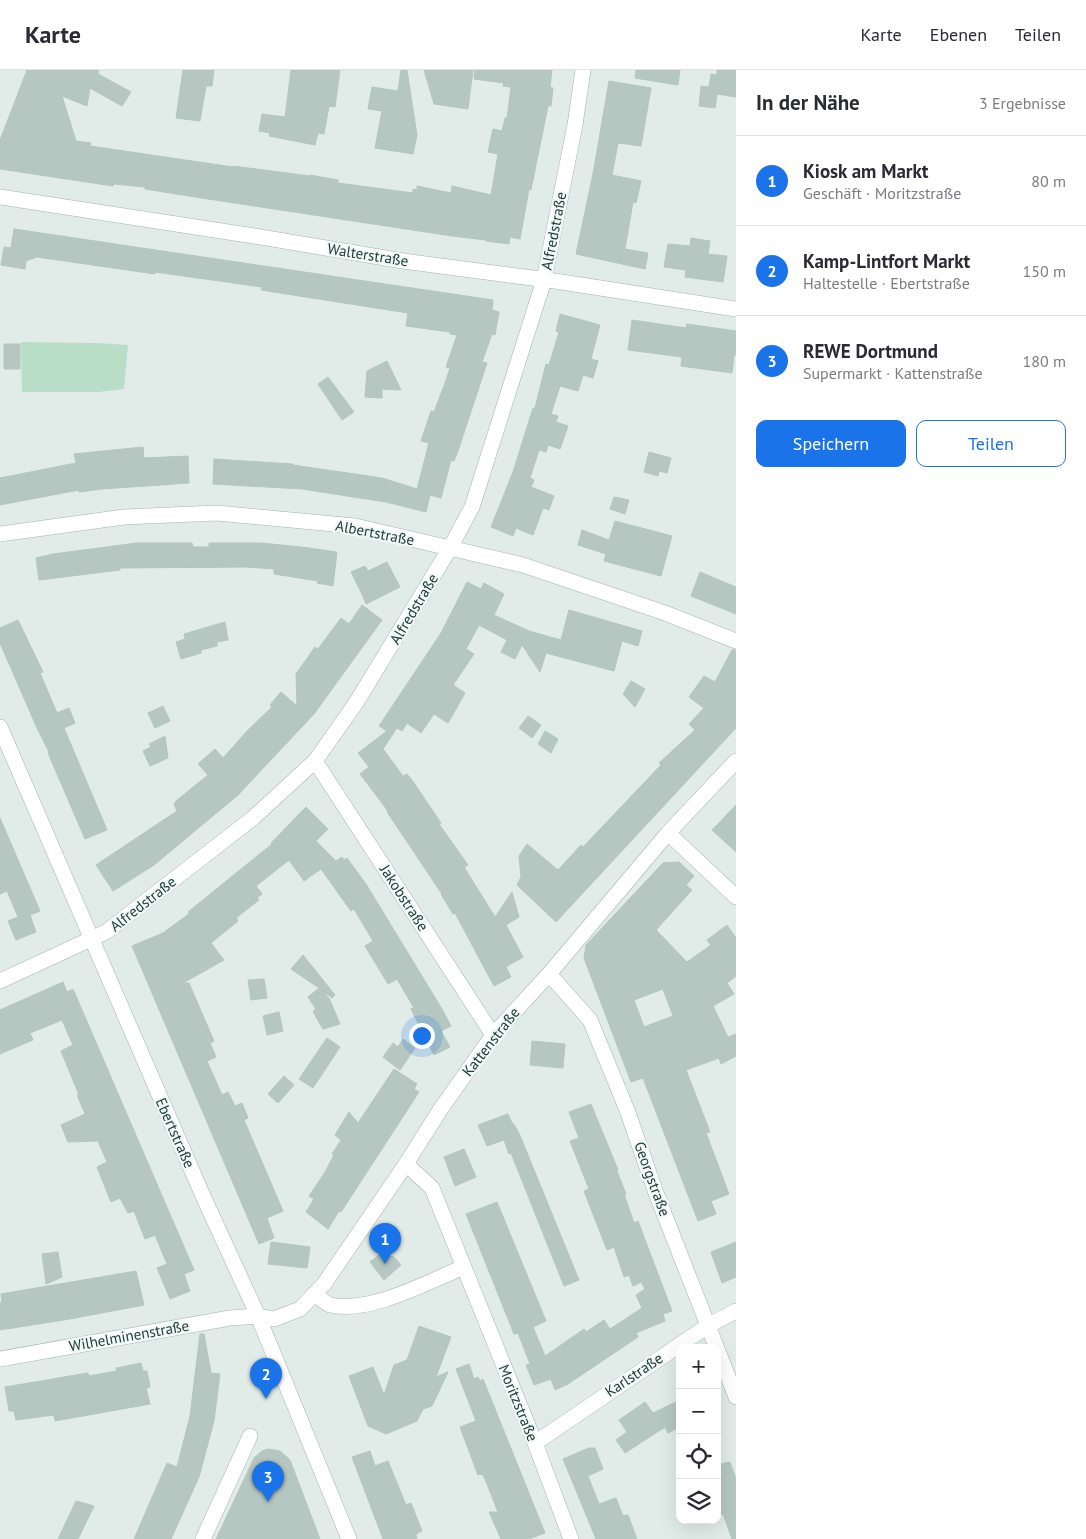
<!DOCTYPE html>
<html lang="de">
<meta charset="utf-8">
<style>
body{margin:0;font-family:"PT Sans",sans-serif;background:#f2f2f3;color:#2b2b33}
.controls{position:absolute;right:15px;bottom:15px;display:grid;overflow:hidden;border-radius:10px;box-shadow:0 5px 20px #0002}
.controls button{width:45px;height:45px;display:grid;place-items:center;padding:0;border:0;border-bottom:1px solid #e1e1e2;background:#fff;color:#2b2b33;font:25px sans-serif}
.you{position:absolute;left:421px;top:965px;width:18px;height:18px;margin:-12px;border:4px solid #fff;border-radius:50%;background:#1a73e8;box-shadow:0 0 0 8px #1a73e833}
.badge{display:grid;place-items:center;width:32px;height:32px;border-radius:50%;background:#1a73e8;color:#fff;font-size:16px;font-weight:700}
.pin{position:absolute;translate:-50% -41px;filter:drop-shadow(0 1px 2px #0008)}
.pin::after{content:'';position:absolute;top:26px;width:18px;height:15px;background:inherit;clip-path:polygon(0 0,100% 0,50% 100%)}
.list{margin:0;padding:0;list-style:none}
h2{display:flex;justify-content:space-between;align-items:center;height:65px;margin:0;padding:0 20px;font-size:21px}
h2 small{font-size:16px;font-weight:400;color:#7c7c81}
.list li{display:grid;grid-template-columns:32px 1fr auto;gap:15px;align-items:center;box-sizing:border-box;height:90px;padding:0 20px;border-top:1px solid #e1e1e2}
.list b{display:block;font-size:19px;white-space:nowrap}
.list p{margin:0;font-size:16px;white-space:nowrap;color:#7c7c81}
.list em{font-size:16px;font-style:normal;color:#7c7c81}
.actions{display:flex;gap:10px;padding:15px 20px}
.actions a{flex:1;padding:11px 0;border:1px solid #1a73e8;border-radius:10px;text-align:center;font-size:18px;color:#1a73e8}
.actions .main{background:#1a73e8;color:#fff}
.icon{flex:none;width:28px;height:28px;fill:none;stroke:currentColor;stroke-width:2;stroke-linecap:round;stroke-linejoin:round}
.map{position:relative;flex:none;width:736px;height:1469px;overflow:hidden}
header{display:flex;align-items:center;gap:30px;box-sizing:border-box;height:70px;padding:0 25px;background:#fff;border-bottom:1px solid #e1e1e2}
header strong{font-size:24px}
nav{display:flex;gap:28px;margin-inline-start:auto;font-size:18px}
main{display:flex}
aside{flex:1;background:#fff}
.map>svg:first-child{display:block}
.green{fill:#b8dec7}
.building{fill:#b6c7c2;stroke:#b3c6c0;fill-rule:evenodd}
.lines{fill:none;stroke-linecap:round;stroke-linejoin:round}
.minor-casing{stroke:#a3b4b0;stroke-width:16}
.tertiary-casing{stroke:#a3b4b0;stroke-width:16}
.minor{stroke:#fff;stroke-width:15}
.tertiary{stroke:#fff;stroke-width:15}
.labels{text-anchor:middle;stroke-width:4.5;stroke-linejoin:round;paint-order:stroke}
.street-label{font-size:15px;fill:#203d39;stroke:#f1f8f6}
</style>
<header>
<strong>Karte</strong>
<nav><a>Karte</a><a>Ebenen</a><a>Teilen</a></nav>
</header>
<main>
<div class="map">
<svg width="736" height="1469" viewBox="0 0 736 1469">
<rect width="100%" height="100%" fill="#e1ece8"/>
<!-- green -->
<path class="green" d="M21,272L97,273L128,275L124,319L99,322H22Z"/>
<!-- building -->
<path class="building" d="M27,0H99L98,4L131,22L122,36L90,18L87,36L62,26L76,71L91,73L90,76L233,97V96L310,106V105L338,110V113L413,123V119L417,120V116L451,123L452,116L491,125L498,84L488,82L493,59L502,61L505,48H507L511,17L503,16L504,13L474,9L475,0H552L550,17L553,18L551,36H548L531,120L529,119L520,169L510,167L509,174L486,171V170L452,166L195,127L145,119V117L114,114L113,116L0,99V70Z
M183,0H214L212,16H206L200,51L176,48Z
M291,0H340L335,37L329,36L324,64L318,63L315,75L269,66L270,63L259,61L262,44L285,47Z
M401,0H407L417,65L413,84L375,78L382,41L368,39L372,17L398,21Z
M424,0H473L468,39L434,34Z
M636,0H680L678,15L635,8Z
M717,0H736V27L717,24L715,38L699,36L701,16L709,17L711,4L717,5Z
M609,11L651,18L641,76L618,73L612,105L641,111L636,133L633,132L625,179L648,183L645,199L576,184L593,104Z
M14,159L493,230L492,240L499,242L495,265L492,264L482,292L487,293L458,381L454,391L451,390L441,428L430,425L426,442L386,432L302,419L213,414L214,389L293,394V395L382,408L417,419L429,373L421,371L431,341L434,342L445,313L450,298L446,297L457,265L450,264V262L406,256L408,243L261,220L262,217L155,202V204L37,187L26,191L25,199L1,195L4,177L11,178Z
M691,168L710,171L708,184L727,186L723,212L685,207L686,200L664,197L668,174L690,176Z
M560,244L600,255L591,289L598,291L593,308L583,305L578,321L560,316L551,344L558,346L556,352L568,356L560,379L548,375L546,382L539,380L530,408L534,410L531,417L554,426L549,440L543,438L533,465L516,458L513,466L491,457L513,402L533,338H535L546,294L549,295L559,262L556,261Z
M632,250L686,258L687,254L736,261V285H734L732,303L681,296L682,287L628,280Z
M4,274H20V299H4Z
M387,291L401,320L382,319V328L365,327L367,301Z
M328,307L354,342L342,350L318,314Z
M143,377L144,388L188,386L189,413L102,419L79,422V420L0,435V408L76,393L74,384Z
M649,382L671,388L667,403L659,401L658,406L644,402Z
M614,427L629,430L625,444L610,439Z
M615,451L672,466L661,506L604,491L606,484L578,475L582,460L609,470Z
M137,473H192L193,477H209V473H261L301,477L337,482L333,516L317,513L318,511L274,504V499L247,497L120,498V500L39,510L36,488L53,484Z
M387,492L400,517L366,534L361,522L351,502L365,496L368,501Z
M700,502L736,517V544L691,526Z
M467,512L481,519L484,513L504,524L494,545L529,561L561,570L569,540L642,561L638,576L622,571L614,601L546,583L540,602L522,575L515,589L501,582L507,570L479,555L466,579L474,584L453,615L465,623L448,653L434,644L421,663L407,653L402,661L397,658L383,679L403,706L407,704L412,710L441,753L439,754L468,795L464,797L495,847L512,822L519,847L506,855L523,887L506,897L511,907L494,916L455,843L453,844L441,824H442L387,742L388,741L360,704L369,697L358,683L387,661L379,656L441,563Z
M362,535L382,550L314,644L238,725L154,795L113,821L96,795L177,741L174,734L176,731L208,705L198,694L215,679L223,688L248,660L272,637L270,635L281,622L297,636L296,604L315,577L318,579L341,548L349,554Z
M18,550L43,602L40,603L57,643L69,638L75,653L64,658L107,760L85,769L48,683L49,682L37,658L0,573V558Z
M225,552L228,570L217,572V576L201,580V583L181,589L176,572L185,569L184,564Z
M732,580H736V658L556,852L517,815L521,807L519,786L527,774L558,800L581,775L583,777L661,695L659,693L695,660L689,654L704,638L689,627L704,606L715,612Z
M631,611L645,619L635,637L623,624Z
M163,636L170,651L155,658L148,643Z
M528,646L541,655L532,668L519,658Z
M545,661L558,669L551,683L538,674Z
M165,666L168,688L150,696L143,681L151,677L149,674Z
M736,735V782L712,760Z
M306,737L328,759L316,771L336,791L342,787L344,790L347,788L366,814L442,939L451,956L441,961L450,977L434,985L411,939L414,938L397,909L388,914L365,876L373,871L354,839L351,841L321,799L304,811L289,790L256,816L262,824L257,828L259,830L236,848L238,851L211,873L224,890L183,913H189L214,971L210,973L216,987L207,991L222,1025L228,1022L235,1036L242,1033L248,1048L244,1050L283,1141L267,1148L274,1168L259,1174L132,876L163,863L190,843L188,842L272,774L271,773Z
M0,748L40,841L30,845L36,862L16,870L8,851L18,847L7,821L0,824Z
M679,792L694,806L686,815L692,820L656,860L687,892L711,875L707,870L727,855L736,868V906L727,913L734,924L713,936L728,967L736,964V986L721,994L719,988L686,1000L710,1062L706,1063L729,1124L711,1131L716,1144L698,1151L643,1008L631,1012L584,888L586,875L663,793ZM663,919L673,946L644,957L634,930Z
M303,885L335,925L332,928L323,921L330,930L340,954L323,959L317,949L313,941L316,939L308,927L319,918L291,899Z
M264,909L267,928L251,930L248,910Z
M63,912L67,922L73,919L194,1200L184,1204L190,1221L170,1229L157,1198L167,1194L155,1165L145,1169L134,1141L128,1143L120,1128L111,1132L97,1097L107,1092L98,1071L68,1072L61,1055L85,1044L77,1025H79L61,981L73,975L62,950L30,963L33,970L0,984V940Z
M279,942L283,961L267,965L263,946Z
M327,968L340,977L313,1018L299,1009Z
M403,969L415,978L400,1000L383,987L393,973L398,977Z
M532,971L565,974L563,998L530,995Z
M394,999L417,1014L414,1019L419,1022L341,1142L339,1141L328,1159L306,1142L314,1129L309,1126L325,1102L334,1085L332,1084L341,1070L335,1065L349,1042L358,1053Z
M284,1006L294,1015L278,1033L268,1024Z
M591,1034L618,1100L617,1101L626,1124H624L634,1153L638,1151L672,1241L663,1244L665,1251L636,1263L638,1267L568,1314L555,1320L551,1309L534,1315L526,1295L530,1294L518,1263L514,1264L466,1144L497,1132L546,1251L533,1257L545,1286L584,1259L586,1262L604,1250L610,1259L642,1238L636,1225L645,1219L641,1212L633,1216L629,1205L624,1207L614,1177L607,1180L584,1121L589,1119L570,1071L579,1068L569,1042Z
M508,1044L512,1053H513L519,1063L579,1210L564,1216L511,1083L509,1084L504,1070L487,1076L478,1055Z
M464,1079L476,1107L455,1116L444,1087Z
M271,1172L310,1177L307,1198L268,1194Z
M736,1172V1207L722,1213L711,1182Z
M58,1182L62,1207L46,1214L42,1184Z
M379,1185L394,1187L401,1195L384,1210L370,1192Z
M136,1201L144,1235L64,1250L0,1260V1233L2,1232L1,1224Z
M419,1256L451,1267L436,1307L448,1302L432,1336L423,1339L417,1351L386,1364L368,1356L349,1306L373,1297L384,1325L394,1295L407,1290Z
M200,1264H204L211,1303L220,1304L214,1351L199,1407L171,1469H134L167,1393L177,1397L190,1346Z
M141,1293L143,1301H147L150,1317L146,1318L150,1334L55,1351L54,1345L16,1350L14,1341H9L5,1317L88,1303L89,1306L117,1301L116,1298Z
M469,1294L474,1309L478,1307L480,1311L483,1309L545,1463L529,1469H501L489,1442H498L485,1409L482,1404L478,1405L460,1357L476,1351L456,1299Z
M680,1330V1357L668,1363L665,1357L625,1383L616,1370L627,1362L619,1350L645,1332L653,1343Z
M589,1378H595L603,1399L588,1406L599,1434L616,1428L623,1446L628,1445L637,1469H596L563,1389Z
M268,1379L280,1381L290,1390L320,1469H216L254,1388L262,1381Z
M370,1381L375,1396L388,1391L406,1435L411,1433L422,1461L416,1464L417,1469H383L352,1387Z
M730,1392L736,1409V1469H732L723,1444L717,1447V1395Z
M76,1431L94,1436L78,1469H58Z"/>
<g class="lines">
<!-- minor casing -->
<g class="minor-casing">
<path id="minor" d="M0,127L254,166L403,191L555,211L736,239
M0,464L124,447L217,443L355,456L523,495L665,543L736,571
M315,691L493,965
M668,763L736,827
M549,904L590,950L627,1040L656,1123L736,1327
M0,911L106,862L253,748L315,691L356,633L450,478L472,437L544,210L575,55L583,0
M406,1094L432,1118L535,1373L571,1469
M314,1224C319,1227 325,1233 330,1235C370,1244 427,1212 464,1197
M0,1289L230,1248L258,1246L274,1249L300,1239L324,1214L406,1094L440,1040L493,965L549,904L668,763L736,691
M535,1373L709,1255L736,1241
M203,1469L250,1366"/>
</g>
<!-- tertiary casing -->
<g class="tertiary-casing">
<path id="tertiary" d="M0,657L203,1126L258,1246L349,1469"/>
</g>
<!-- minor -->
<use href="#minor" class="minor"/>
<!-- tertiary -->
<use href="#tertiary" class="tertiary"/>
</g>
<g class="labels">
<!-- street labels -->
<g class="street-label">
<text transform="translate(554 161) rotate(-79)" y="5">Alfredstraße</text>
<text transform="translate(368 185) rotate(9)" y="5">Walterstraße</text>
<text transform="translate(375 463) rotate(11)" y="5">Albertstraße</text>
<text transform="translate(414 539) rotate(-59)" y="5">Alfredstraße</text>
<text transform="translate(404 828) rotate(57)" y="5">Jakobstraße</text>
<text transform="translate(143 834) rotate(-38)" y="5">Alfredstraße</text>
<text transform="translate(491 972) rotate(-52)" y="5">Kattenstraße</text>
<text transform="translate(175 1063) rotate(66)" y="5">Ebertstraße</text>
<text transform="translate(652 1109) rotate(70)" y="5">Georgstraße</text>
<text transform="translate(129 1266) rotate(-10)" y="5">Wilhelminenstraße</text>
<text transform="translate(634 1305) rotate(-34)" y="5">Karlstraße</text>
<text transform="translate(518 1333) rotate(68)" y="5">Moritzstraße</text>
</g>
</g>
</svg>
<div class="controls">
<button>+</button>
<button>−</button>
<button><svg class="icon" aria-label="locate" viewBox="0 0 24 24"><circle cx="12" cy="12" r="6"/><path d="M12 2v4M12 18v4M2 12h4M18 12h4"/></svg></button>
<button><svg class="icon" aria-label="layers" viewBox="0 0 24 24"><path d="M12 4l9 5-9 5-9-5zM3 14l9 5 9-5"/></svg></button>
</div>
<div class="you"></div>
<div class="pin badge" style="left:385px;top:1194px">1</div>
<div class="pin badge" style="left:266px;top:1329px">2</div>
<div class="pin badge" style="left:268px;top:1432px">3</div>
</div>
<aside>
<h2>In der Nähe<small>3 Ergebnisse</small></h2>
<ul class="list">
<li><span class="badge">1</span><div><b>Kiosk am Markt</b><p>Geschäft · Moritzstraße</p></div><em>80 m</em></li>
<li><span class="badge">2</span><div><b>Kamp-Lintfort Markt</b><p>Haltestelle · Ebertstraße</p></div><em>150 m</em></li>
<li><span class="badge">3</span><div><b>REWE Dortmund</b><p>Supermarkt · Kattenstraße</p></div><em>180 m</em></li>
</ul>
<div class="actions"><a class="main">Speichern</a><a>Teilen</a></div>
</aside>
</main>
